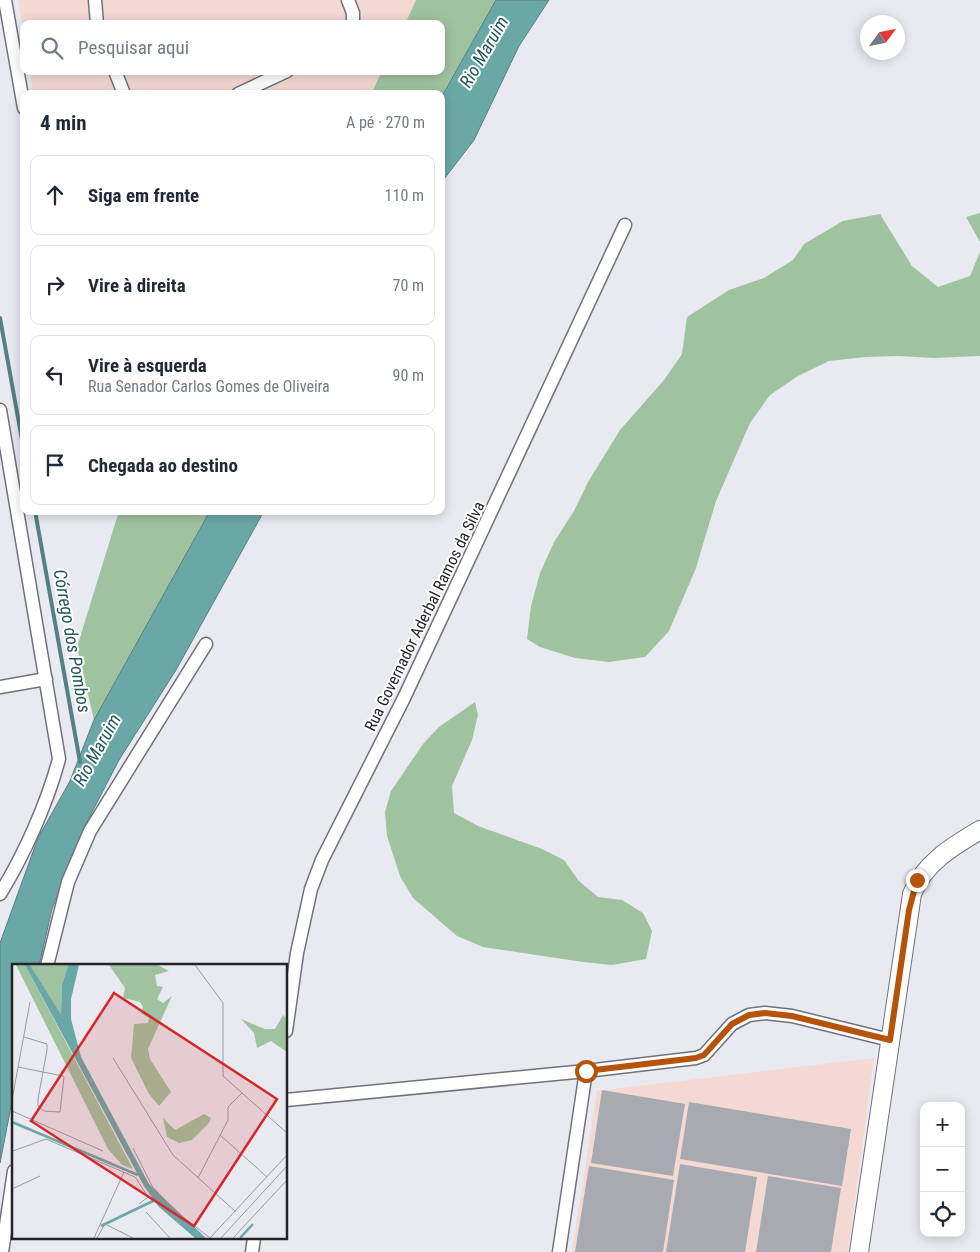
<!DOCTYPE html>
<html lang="pt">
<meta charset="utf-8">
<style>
body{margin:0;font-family:"Roboto Condensed",sans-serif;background:#f2f2f3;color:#1f2937}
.controls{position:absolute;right:15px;bottom:15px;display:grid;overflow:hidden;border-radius:10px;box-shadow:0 2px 12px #0003}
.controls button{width:45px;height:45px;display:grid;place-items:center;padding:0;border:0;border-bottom:1px solid #e0e1e3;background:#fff;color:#1f2937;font:25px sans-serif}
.compass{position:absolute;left:860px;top:15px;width:45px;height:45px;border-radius:50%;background:#fff;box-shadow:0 2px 12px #0003;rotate:57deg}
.stop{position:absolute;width:15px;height:15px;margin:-11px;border:4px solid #b45309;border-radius:50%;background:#fff}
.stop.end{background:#b45309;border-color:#fff;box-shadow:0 1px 5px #0008}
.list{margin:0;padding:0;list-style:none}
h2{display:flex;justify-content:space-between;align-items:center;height:65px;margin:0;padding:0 20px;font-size:21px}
h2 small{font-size:16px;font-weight:400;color:#747a83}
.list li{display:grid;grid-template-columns:32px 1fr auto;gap:15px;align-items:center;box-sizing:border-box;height:80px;margin:0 10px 10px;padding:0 10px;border:1px solid #e0e1e3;border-radius:10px}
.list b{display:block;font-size:19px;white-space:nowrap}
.list p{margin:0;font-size:16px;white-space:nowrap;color:#747a83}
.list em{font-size:16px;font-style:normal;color:#747a83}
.icon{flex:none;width:28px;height:28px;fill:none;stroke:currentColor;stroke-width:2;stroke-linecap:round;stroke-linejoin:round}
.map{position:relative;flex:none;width:980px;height:1252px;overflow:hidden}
.search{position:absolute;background:#fff;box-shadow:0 2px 12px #0003;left:20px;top:20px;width:425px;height:55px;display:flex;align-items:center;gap:12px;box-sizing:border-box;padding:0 18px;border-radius:10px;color:#747a83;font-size:19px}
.panel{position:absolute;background:#fff;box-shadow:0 2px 12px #0003;left:20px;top:90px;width:425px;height:425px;border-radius:10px}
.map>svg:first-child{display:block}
.industrial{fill:#f3d9d2}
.forest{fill:#a0c39f}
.water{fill:#6aa8a7;stroke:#558081}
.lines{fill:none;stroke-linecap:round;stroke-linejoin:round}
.stream{stroke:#558081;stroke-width:4}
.building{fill:#a8aab1}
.minor-casing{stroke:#717279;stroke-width:15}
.secondary-casing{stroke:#717279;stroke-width:20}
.minor{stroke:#fff;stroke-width:12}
.secondary{stroke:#fff;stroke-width:18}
.route{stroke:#b45309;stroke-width:6}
.labels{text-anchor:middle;stroke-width:4;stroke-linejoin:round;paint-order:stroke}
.street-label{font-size:16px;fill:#242427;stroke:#fff}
.water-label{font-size:18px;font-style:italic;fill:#205656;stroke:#fff}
.inset-river{fill:none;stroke:#6aa8a7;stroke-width:2.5}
.inset-road{fill:none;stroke:#9a9aa0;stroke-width:1}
.view{fill:#d62828;fill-opacity:0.15;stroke:#d62828;stroke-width:2.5}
.inset-edge{fill:none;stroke:#242427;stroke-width:2.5}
</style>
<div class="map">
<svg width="980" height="1252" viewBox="0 0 980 1252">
<rect width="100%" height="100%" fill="#e8e9f1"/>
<!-- industrial -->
<path class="industrial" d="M18,0H416L405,24H24V36Z
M30,71H382L371,94H33Z
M874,1058L848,1252H572L597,1091Z"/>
<!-- forest -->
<path class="forest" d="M416,0H496L441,98V94H371L382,71H441V24H405Z
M980,213V242L966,217Z
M880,214L912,266L938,287L970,276L980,252V356L934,358L899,356L865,357L829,361L798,376L770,395L750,423L716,501L696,568L669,631L645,657L609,662L575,658L540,647L527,639L531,606L540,573L554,542L574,511L588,482L620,430L664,380L682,354L687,317L729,290L764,278L793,260L804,244L843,221Z
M119,511H210L94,720L77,647Z
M475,702L478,715L472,740L452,786L454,813L478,826L542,849L564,860L579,881L598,897L622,900L643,913L652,931L646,959L612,965L583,962L483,947L457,936L413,898L400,876L387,836L385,812L391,791L423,744L439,727Z"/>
<!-- water -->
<path class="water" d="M496,0H549L519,46L474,140L441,183V98Z
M210,511H264L176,670L119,760L90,816L72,856L52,909L39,966H14V1091L0,1163V943L38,838L70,781L94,720Z"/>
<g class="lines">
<!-- stream -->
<path class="stream" d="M0,318L24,451
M35,511L80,762"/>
</g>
<!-- building -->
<path class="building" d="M602,1090L685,1104L673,1176L591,1163Z
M689,1102L851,1129L842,1186L680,1159Z
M680,1164L757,1177L745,1252H666Z
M589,1166L674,1180L663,1252H575Z
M768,1176L841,1188L831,1252H756Z"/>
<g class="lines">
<!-- minor casing -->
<g class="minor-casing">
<path id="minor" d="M5,0L24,108
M95,0L97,24
M348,0L353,13V24
M115,71L124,94
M238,94L287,71
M0,410L59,759C47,804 24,855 0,894
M0,687L46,679
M47,966L68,882L90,831L206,644
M286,1031L297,953L311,889L322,860L404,698L625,225
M286,1100L586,1071L696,1058L704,1055L732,1024L749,1015L765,1013L792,1016L890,1040
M2,1252L14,1171
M252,1252L254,1238
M559,1252L586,1071"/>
</g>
<!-- secondary casing -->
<g class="secondary-casing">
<path id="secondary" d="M859,1252L912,894C924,863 953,846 980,830"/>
</g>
<!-- minor -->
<use href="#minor" class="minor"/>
<!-- secondary -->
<use href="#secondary" class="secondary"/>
</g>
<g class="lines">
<!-- route -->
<path class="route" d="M586,1071L696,1058L704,1055L732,1024L749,1015L765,1013L792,1016L890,1040L909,910L917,880"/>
</g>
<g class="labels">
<!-- street labels -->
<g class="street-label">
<text transform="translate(424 616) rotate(-64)" y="6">Rua Governador Aderbal Ramos da Silva</text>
</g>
<!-- water labels -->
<g class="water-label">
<text transform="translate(484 52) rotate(-60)" y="6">Rio Maruim</text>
<text transform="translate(72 641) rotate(80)" y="6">Córrego dos Pombos</text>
<text transform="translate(97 750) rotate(-61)" y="6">Rio Maruim</text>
</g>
</g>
<!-- overview -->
<g transform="translate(12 964)">
<rect width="275" height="275" fill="#e8e9f1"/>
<path d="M4,1H13L121,205L110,201L96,185ZM18,1H56L50,21L49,50ZM97,1H146L157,7L143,11L145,22L151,23L145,35L151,39L160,32L136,85L138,95L159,128L147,142L137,130L119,94L122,60L136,59L137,54L129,49L131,43L128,38L111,34L113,24ZM271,51L275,55V88L259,77L245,84L242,69L229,55L253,65H263ZM192,150L199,154L197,159L180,176L167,179L155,173L151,154L163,166Z" fill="#a0c39f"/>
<path d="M13,1H18L49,50L50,21L56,1H67L59,35V55L69,93L137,220L194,274H183L147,243L132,222Z" fill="#6aa8a7"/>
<path class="inset-river" d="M0,158L126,211M89,262L143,236M228,274L241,260"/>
<path class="inset-road" d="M183,1L211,39V112L275,169M101,94L161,191L224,248M6,103L51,112L52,113L48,148L32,147L26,142V135L31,108L35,86V80L12,73M0,136L18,38M0,147L91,187M208,171L255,213M121,184L140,222L161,245L198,274L275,191M1,187L34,175L123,213L136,233L127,240M186,214L216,156V143L230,129M0,225L28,212M134,248L158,274M82,274L112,208M85,274L93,260L121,274M209,274L275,202M221,274L275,216"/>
<path class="view" d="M102,29L265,135L182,262L19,157Z"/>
<rect width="275" height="275" class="inset-edge"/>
</g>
</svg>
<div class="controls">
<button>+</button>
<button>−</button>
<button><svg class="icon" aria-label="locate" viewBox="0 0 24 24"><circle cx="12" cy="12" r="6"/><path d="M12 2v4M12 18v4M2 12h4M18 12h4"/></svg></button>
</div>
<svg class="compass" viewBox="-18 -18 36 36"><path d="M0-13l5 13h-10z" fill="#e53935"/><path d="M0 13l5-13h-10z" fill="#747a83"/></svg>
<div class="stop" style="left:586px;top:1071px"></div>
<div class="stop end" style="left:917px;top:880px"></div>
<div class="search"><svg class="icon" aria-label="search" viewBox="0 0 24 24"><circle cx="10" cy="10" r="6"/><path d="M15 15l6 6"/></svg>Pesquisar aqui</div>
<section class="panel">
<h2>4 min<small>A pé · 270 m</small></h2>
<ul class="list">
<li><svg class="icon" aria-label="ahead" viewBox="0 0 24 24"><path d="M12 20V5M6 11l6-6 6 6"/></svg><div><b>Siga em frente</b></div><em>110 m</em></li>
<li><svg class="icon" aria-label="right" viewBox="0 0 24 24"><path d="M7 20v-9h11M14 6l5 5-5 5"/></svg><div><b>Vire à direita</b></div><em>70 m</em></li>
<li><svg class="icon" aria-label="left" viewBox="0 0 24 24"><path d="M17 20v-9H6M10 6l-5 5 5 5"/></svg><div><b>Vire à esquerda</b><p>Rua Senador Carlos Gomes de Oliveira</p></div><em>90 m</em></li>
<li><svg class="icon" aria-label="arrive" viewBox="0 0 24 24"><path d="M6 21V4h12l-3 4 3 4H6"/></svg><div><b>Chegada ao destino</b></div></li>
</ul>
</section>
</div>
